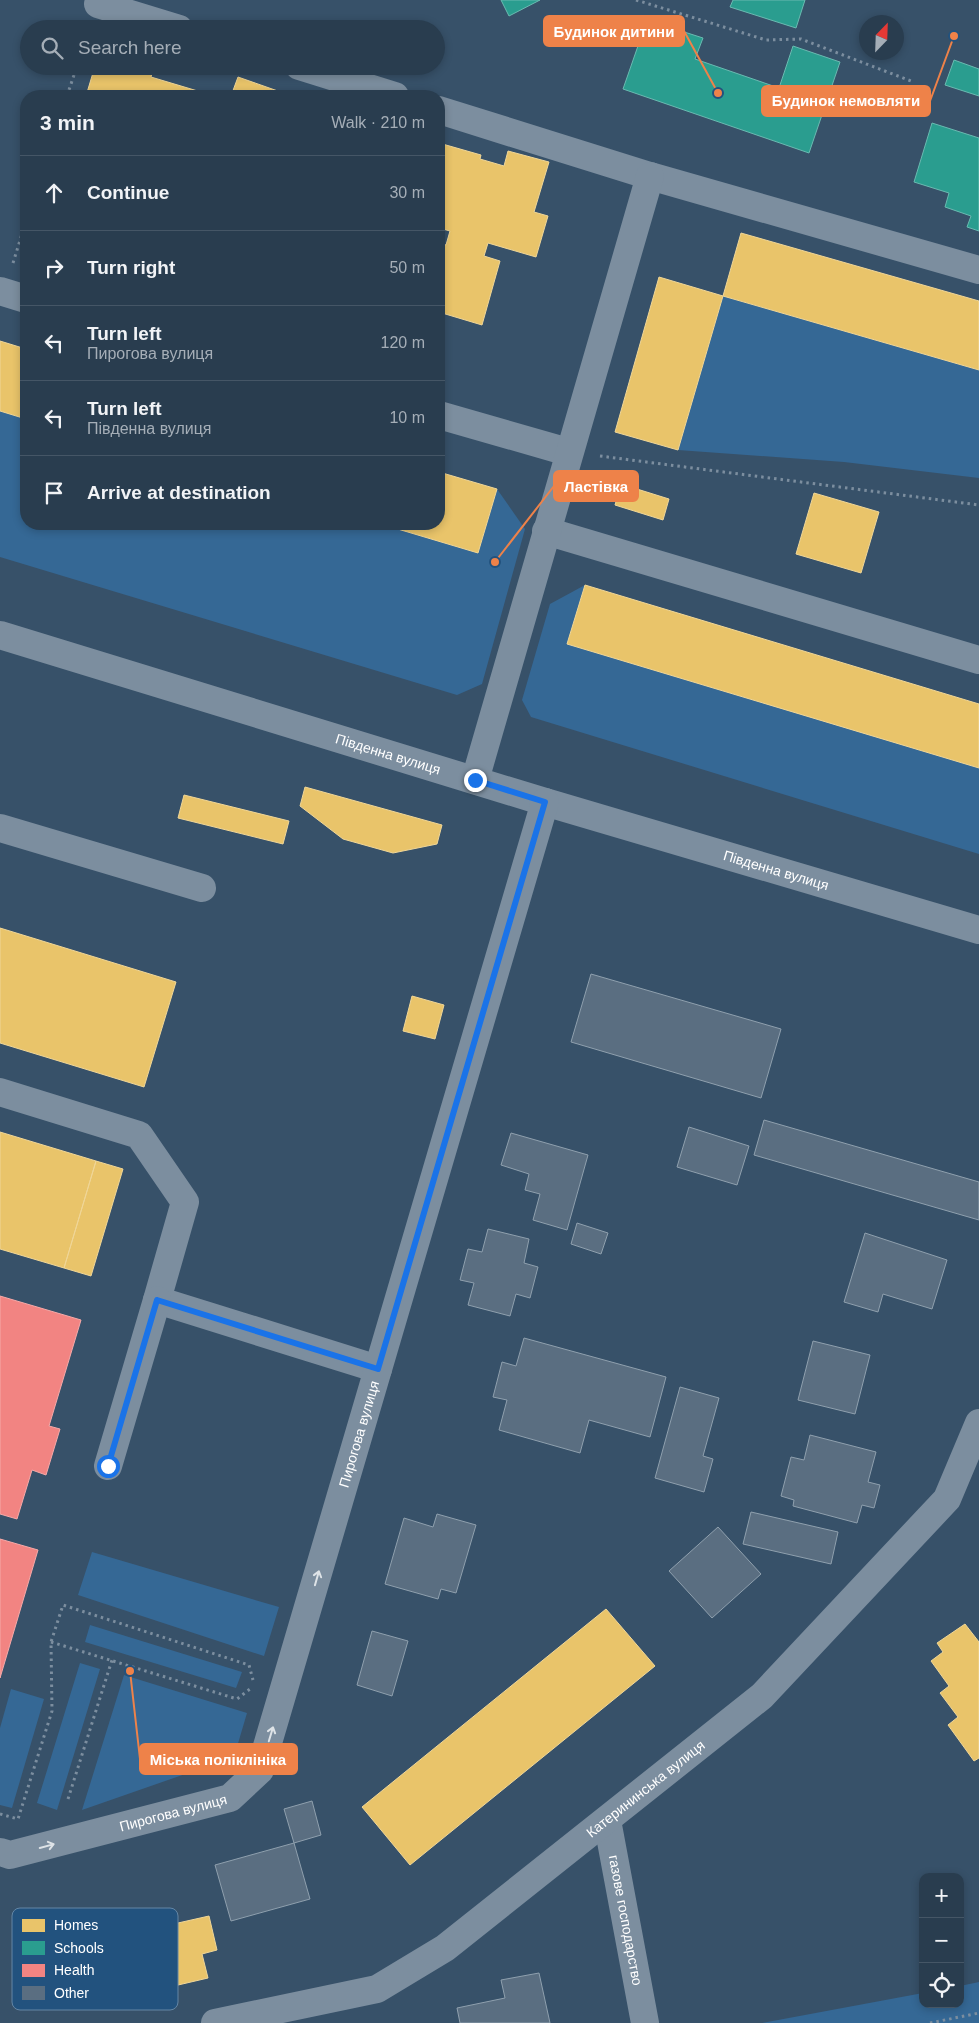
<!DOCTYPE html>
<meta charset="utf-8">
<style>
body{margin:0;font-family:Helvetica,sans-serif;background:#354859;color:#f1f3f6}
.controls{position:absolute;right:15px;bottom:15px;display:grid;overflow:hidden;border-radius:10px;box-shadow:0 2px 8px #0003}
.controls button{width:45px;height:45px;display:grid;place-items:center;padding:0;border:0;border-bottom:1px solid #455666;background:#293d4f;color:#f1f3f6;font:25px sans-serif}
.compass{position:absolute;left:859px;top:15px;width:45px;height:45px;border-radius:50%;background:#293d4f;box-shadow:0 2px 8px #0003;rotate:23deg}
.stop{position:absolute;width:15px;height:15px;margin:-11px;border:4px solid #1a73e8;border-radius:50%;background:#fff}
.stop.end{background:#1a73e8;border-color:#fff;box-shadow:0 1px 5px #0008}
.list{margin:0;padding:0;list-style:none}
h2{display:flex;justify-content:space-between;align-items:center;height:65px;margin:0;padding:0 20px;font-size:21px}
h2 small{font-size:16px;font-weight:400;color:#a5aeb7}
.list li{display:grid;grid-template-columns:32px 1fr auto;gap:15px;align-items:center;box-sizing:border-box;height:75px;padding:0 20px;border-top:1px solid #455666}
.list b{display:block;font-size:19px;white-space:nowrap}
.list p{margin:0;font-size:16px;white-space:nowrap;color:#a5aeb7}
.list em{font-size:16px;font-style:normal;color:#a5aeb7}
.icon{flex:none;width:28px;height:28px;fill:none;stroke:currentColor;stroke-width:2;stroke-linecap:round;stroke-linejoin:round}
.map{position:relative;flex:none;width:979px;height:2023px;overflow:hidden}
.search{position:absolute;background:#293d4f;box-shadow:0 2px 8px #0003;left:20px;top:20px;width:425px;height:55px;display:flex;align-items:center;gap:12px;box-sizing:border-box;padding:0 18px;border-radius:28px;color:#a5aeb7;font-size:19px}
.panel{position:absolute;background:#293d4f;box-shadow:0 2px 8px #0003;left:20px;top:90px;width:425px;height:440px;border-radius:20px}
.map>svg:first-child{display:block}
.green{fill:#356895}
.homes{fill:#e9c46a;stroke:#f0d697}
.schools{fill:#2a9d8f;stroke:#6abab1}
.health{fill:#f28482;stroke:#f6a9a8}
.building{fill:#5a6e81;stroke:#8fa0ae}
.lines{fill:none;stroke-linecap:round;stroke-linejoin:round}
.path{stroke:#7c8e9f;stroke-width:3;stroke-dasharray:2.5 4;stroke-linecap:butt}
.minor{stroke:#7c8e9f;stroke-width:28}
.oneway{stroke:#dee3e7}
.route{stroke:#1a73e8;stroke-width:6}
.labels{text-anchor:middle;stroke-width:5;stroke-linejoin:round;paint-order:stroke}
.street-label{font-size:14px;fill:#fff;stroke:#22527e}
.key{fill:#22527e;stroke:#6486a5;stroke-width:1}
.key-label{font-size:14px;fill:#fff}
.leader{fill:none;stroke:#ee8249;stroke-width:2}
.callout-dot{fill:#ee8249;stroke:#22527e;stroke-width:2}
.callout{fill:#ee8249;stroke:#ee8249;stroke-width:2}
.callout-label{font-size:15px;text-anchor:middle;font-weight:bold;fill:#fff}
</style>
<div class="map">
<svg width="979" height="2023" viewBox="0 0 979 2023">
<rect width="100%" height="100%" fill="#375169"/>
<!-- green -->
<path class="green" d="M723,296L979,370V478L844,462L678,450Z
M0,411L26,419V524H381L478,553L497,489L525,529L482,684L457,695L0,557Z
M585,585L568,643L979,768V854L531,717L522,700L550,604Z
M92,1552L279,1607L264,1656L78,1595Z
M90,1625L242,1672L236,1688L85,1642Z
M80,1663L100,1669L57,1810L37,1803Z
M124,1675L247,1713L234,1757L82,1810Z
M11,1689L44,1699L12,1808L0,1805V1728Z
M979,1982V2023H762L923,1993V2004H960V1986Z"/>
<!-- homes -->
<path class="homes" d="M95,66H154L151,77L211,95L86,96Z
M238,77L292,96H231Z
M439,143L481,155L480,159L504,166L508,151L549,162L534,212L548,216L536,257L488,243L484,256L500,261L482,325L442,313L444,303L439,302V243L446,245L450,231L439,228Z
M741,233L979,301V370L723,296Z
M659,277L723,296L678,450L615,432Z
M0,341L26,349V419L0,411Z
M439,472L497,489L478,553L381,524H439Z
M621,484L669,499L663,520L615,505Z
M814,493L879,512L861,573L796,554Z
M585,585L979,704V768L567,644Z
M305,787L442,825L437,844L393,853L343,839L300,806Z
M184,795L289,821L283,844L178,818Z
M0,928L176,982L144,1087L0,1043Z
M412,996L444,1005L435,1039L403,1031Z
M0,1132L96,1161L64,1268L0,1249Z
M96,1161L123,1169L91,1276L64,1268Z
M606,1609L655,1666L410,1865L362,1807Z
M965,1624L979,1642V1758L974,1761L948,1725L958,1717L940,1693L949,1686L931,1661L943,1652L937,1643Z
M209,1916L217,1950L202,1954L208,1978L161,1989L147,1930Z"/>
<!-- schools -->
<path class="schools" d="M501,0H540L509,16Z
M733,0H805L796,28L730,7Z
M647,20L703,38L695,59L779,88L793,46L840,62L809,153L623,89Z
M954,60L979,69V96L945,85Z
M932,123L979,138V231L967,227L971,216L945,207L949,193L914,182Z"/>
<!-- health -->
<path class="health" d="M0,1296L81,1320L49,1426L60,1429L46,1475L32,1470L17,1519L0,1514Z
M0,1539L38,1550L0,1678Z"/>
<!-- building -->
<path class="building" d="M591,974L781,1029L761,1098L571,1042Z
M764,1120L979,1182V1220L754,1155Z
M689,1127L749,1146L737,1185L677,1167Z
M511,1133L588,1155L567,1230L533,1220L540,1194L525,1190L529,1174L501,1165Z
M577,1223L608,1233L601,1254L571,1244Z
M488,1229L529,1239L524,1263L538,1267L530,1298L516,1294L510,1316L468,1305L474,1283L460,1280L468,1249L482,1252Z
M865,1233L947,1260L932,1309L883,1294L878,1312L844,1302Z
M524,1338L666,1377L650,1437L589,1420L580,1453L499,1430L507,1400L493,1397L502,1362L516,1366Z
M813,1341L870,1355L855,1414L798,1400Z
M680,1387L719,1398L703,1456L713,1459L704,1492L655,1478Z
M810,1435L876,1452L868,1482L880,1485L874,1508L862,1505L857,1523L793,1506L794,1500L781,1496L791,1457L804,1460Z
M751,1512L838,1532L831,1564L743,1544Z
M437,1514L476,1525L456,1593L441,1589L438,1599L385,1584L404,1518L433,1527Z
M718,1527L761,1574L712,1618L669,1571Z
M372,1631L408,1641L392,1696L357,1685Z
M312,1801L321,1835L294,1843L284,1809Z
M294,1843L310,1899L231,1921L215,1865Z
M539,1973L550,2023H460L457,2008L505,1998L501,1980Z"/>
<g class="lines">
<!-- path -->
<path class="path" d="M636,0L766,40L801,39L911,81
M67,96L77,66
M13,263L26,221
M600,456L979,505
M51,1642L237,1699L250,1689
M68,1799L112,1660
M0,1814L18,1819L52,1711L51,1642L63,1605L249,1665L253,1680
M930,2023L979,2013"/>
<!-- minor -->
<g class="minor">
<path d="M98,4L179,29"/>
<path d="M299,66L395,96"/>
<path d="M439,110L650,176L979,270"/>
<path d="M0,291L26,299"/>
<path d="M439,415L568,452"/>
<path d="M546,531L979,660"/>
<path id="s1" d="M0,635L545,802L979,930"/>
<path d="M475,780L650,176"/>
<path d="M0,828L202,888"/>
<path d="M0,1092L139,1135L185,1202L157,1300L378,1369"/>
<path d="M108,1466L157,1300"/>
<path id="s2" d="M607,1820L645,2023"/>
<path id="s3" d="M0,1852L10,1855L230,1798L260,1770L545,802"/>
<path id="s4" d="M215,2023L377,1989L445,1948L762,1696L947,1499L979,1423"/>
</g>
</g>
<!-- one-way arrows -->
<defs><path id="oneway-shaft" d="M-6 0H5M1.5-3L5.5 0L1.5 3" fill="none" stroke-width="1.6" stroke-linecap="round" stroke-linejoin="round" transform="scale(1.25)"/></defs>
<g class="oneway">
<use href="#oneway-shaft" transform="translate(317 1578) rotate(-74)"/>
<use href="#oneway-shaft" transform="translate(271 1734) rotate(-73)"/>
<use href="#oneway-shaft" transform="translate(47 1846) rotate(-15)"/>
</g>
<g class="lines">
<!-- route -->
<path class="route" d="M108,1466L157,1300L378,1369L545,802L475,780"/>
</g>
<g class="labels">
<!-- street labels -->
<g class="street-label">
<text dy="5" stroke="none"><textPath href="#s1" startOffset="406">Південна вулиця</textPath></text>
<text dy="5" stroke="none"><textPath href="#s1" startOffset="811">Південна вулиця</textPath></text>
<text dy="5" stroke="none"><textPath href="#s3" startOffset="629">Пирогова вулиця</textPath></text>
<text dy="5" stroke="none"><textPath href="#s4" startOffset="501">Катерининська вулиця</textPath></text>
<text dy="5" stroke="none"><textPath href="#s3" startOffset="179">Пирогова вулиця</textPath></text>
<text dy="5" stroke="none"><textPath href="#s2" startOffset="102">газове господарство</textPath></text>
</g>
</g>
<!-- legend -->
<rect x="12" y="1908" width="166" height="102" rx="8" class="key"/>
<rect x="22" y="1919" width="23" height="13" fill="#e9c46a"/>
<rect x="22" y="1941" width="23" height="14" fill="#2a9d8f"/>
<rect x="22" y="1964" width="23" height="13" fill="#f28482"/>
<rect x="22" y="1986" width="23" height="14" fill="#5a6e81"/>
<g class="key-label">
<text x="54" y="1930">Homes</text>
<text x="54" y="1953">Schools</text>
<text x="54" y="1975">Health</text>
<text x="54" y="1998">Other</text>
</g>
<!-- callouts -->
<path class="leader" d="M718 93L684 31M954 36L930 101M495 562L554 486M130 1671L140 1759"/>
<g class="callout-dot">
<circle cx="718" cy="93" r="5"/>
<circle cx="954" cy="36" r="5"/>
<circle cx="495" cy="562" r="5"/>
<circle cx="130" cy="1671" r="5"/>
</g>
<g class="callout">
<rect x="544" y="16" width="140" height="30" rx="5"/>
<rect x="762" y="86" width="168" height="30" rx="5"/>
<rect x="554" y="471" width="84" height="30" rx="5"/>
<rect x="140" y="1744" width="157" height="30" rx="5"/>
</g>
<g class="callout-label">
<text x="614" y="37">Будинок дитини</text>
<text x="846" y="106">Будинок немовляти</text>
<text x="596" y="492">Ластівка</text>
<text x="218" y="1765">Міська поліклініка</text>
</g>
</svg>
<div class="controls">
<button>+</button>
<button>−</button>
<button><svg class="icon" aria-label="locate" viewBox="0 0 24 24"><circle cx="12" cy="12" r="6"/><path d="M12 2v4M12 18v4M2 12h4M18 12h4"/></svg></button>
</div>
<svg class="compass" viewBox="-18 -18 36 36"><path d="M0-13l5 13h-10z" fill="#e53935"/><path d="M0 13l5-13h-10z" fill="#a5aeb7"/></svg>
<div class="stop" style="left:108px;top:1466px"></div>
<div class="stop end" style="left:475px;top:780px"></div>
<div class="search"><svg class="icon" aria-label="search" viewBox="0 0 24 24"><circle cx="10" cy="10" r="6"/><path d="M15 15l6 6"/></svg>Search here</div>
<section class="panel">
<h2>3 min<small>Walk · 210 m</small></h2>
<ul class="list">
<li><svg class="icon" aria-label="ahead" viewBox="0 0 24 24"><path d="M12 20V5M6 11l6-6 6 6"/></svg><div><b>Continue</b></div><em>30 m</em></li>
<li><svg class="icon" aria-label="right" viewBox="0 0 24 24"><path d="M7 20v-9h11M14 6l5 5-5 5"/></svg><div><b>Turn right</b></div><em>50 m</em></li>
<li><svg class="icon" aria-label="left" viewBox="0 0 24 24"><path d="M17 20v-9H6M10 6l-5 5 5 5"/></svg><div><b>Turn left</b><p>Пирогова вулиця</p></div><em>120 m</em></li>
<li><svg class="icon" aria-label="left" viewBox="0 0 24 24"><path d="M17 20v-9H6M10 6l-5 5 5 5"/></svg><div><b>Turn left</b><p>Південна вулиця</p></div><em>10 m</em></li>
<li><svg class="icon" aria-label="arrive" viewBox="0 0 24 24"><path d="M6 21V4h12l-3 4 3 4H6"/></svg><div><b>Arrive at destination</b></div></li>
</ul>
</section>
</div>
